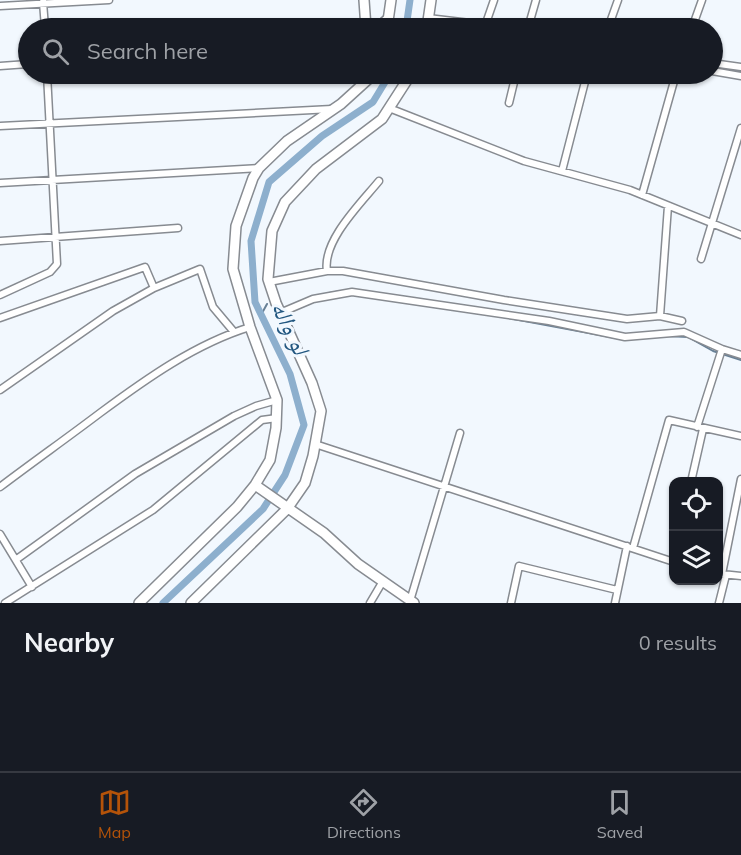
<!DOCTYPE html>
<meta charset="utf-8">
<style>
body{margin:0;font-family:Mulish,"Noto Naskh Arabic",sans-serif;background:#20242c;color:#f1f3f6}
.controls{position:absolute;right:18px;bottom:18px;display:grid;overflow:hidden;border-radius:12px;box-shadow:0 2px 4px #0004}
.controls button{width:54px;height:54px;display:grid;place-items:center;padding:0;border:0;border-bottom:2px solid #363941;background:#171b24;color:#f1f3f6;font:30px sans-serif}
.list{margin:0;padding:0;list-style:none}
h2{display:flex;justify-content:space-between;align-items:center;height:78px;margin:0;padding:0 24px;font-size:26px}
h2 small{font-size:20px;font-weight:400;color:#9ea1a6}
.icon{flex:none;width:33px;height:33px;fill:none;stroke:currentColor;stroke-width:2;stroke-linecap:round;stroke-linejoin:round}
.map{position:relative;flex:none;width:741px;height:603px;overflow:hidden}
.search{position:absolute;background:#171b24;box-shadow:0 2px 4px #0004;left:18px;right:18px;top:18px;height:66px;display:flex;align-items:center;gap:15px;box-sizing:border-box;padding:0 21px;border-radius:33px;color:#9ea1a6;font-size:22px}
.sheet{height:168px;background:#171b24}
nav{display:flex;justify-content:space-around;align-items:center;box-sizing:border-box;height:84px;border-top:2px solid #363941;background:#171b24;font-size:16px;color:#9ea1a6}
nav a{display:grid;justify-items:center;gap:3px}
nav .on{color:#b45309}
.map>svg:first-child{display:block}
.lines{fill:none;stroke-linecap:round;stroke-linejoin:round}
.stream{stroke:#688096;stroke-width:2}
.canal{stroke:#8dafcd;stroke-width:7}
.street-casing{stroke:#878b91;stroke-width:9}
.secondary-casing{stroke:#878b91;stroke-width:12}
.street{stroke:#fff;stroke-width:6}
.secondary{stroke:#fff;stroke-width:9}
.labels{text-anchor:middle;stroke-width:6;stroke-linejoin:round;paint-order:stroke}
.water-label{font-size:24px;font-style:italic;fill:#21567f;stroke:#f2f8fe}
</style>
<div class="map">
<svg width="741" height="603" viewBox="0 0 741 603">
<rect width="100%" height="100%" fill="#f2f8fe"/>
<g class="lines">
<!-- stream -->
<path class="stream" d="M329,293L341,291
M261,315L267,304
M503,317L621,339
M666,336L688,337L713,351L741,360"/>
<!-- canal -->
<path class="canal" d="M406,28L410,0
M163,603L263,509L285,475L304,425L290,374L255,302L251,241L269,182L322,136L373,102L390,74"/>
<!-- street casing -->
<g class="street-casing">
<path id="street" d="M43,2L45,28
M0,6L109,0
M428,18L512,28
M427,26L442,28
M485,26L494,0
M375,28L388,17
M528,28L536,0
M608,28L618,0
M692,28L702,0
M712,63L741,67
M0,66L28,64
M712,71L741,76
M509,103L516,74
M389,108L524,161L630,190L741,235
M0,126L332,109
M562,171L587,74
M0,183L259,168
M642,195L676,74
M0,241L178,228
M701,259L741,128
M327,271C322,241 361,203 379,181
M269,282L327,271H343L504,300L627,319L660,316L682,321
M0,295L50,272L57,264L47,74
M280,313L313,299L352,292L549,321L625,337L684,332L722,349L741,355
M660,316L668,206
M0,318L145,267L154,288L200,269L213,307L234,332
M0,390L113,311L154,288
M697,427L722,349
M315,444L674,562
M691,482L703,429
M0,487C33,462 67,438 100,413C146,379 195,344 250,327
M0,534L32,587
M633,548L669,420L741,436
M17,559L135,474L234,416L256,406L277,400
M722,574L741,479
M722,574L741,576
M410,601L460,433
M5,603L153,510L262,420L277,418
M370,603L383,581
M511,603L519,566L617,590
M615,603L627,546
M719,603L726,575"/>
</g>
<!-- secondary casing -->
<g class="secondary-casing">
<path id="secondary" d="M364,0L366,28
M387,28L391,0
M427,28L431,0
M255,485L324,533L358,564L414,603
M139,603L237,507L255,485L270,460L276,428L277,400L250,327L233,269L236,226L253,178L259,168L287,141L341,104L374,74
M191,603L287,509L305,483L313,456L321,411L312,383L276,303L268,279L272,231L285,202L316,169L382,119L411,74"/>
</g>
<!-- street -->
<use href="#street" class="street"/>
<!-- secondary -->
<use href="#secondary" class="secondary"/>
</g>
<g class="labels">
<!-- water labels -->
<g class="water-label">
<text transform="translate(290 328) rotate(64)" y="8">لو واله</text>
</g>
</g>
</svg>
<div class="controls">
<button><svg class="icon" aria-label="locate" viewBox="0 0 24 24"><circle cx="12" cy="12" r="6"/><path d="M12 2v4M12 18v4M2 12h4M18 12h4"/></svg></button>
<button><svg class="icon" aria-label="layers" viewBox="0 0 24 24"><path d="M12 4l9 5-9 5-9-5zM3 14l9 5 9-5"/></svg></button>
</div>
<div class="search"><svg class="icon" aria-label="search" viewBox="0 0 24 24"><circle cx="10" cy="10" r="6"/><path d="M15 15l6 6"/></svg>Search here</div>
</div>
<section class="sheet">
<h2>Nearby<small>0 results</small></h2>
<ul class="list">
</ul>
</section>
<nav>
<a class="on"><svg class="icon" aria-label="map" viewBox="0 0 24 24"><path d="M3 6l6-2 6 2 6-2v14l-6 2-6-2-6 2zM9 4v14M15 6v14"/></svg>Map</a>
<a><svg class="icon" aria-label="directions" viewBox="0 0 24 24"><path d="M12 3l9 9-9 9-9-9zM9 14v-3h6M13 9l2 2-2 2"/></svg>Directions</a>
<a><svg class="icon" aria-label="saved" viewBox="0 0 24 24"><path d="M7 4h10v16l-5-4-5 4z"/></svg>Saved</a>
</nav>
